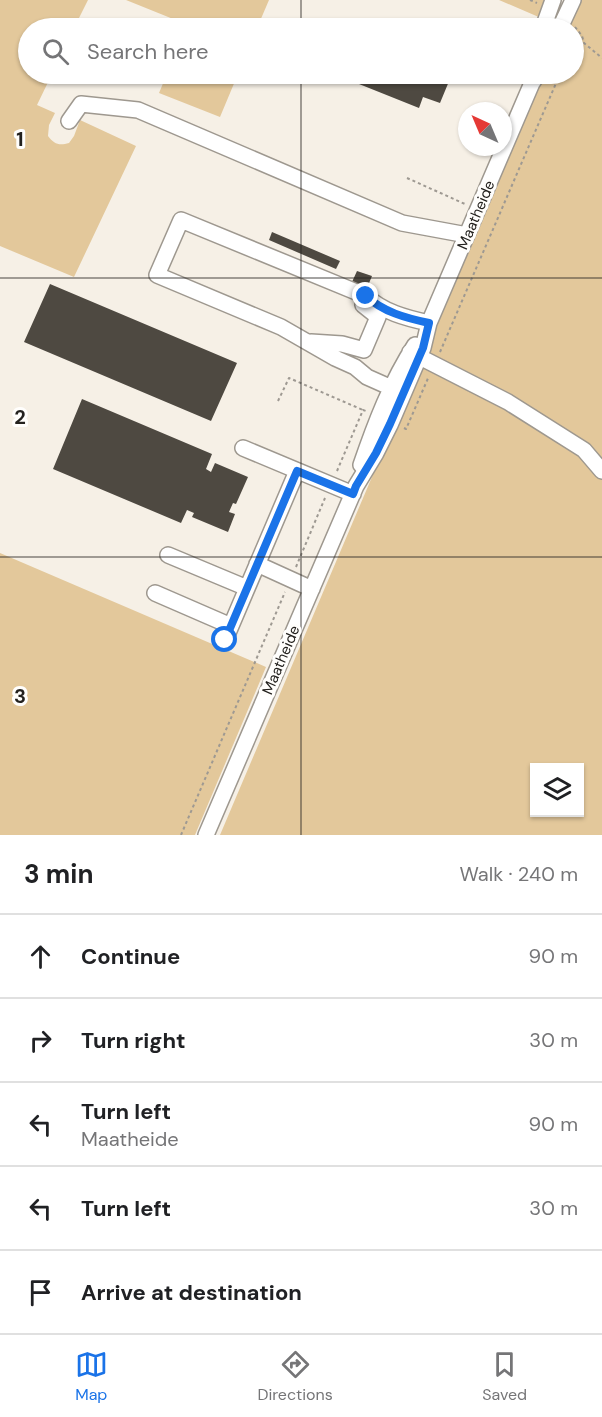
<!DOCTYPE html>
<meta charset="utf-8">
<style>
body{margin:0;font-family:"DM Sans",sans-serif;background:#f6f6f6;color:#202124}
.controls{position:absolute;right:18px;bottom:18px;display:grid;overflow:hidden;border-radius:0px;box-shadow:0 2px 4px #0004}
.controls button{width:54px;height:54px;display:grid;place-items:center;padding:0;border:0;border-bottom:2px solid #e0e0e0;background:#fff;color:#202124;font:30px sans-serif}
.compass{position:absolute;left:458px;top:102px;width:54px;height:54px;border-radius:50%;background:#fff;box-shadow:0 2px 4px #0004;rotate:316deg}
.stop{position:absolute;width:18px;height:18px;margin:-14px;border:4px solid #1a73e8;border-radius:50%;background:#fff}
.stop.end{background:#1a73e8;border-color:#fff;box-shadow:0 2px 6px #0008}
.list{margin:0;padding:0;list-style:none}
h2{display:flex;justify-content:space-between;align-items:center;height:78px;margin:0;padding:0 24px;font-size:26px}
h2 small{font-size:20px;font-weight:400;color:#757577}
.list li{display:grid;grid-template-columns:39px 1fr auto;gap:18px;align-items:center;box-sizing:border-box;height:84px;padding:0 24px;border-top:2px solid #e0e0e0}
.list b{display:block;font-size:22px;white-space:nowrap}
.list p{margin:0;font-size:20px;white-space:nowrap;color:#757577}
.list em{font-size:20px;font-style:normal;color:#757577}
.icon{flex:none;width:33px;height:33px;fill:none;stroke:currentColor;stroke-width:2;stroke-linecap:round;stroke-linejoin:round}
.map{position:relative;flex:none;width:602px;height:835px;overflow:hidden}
.search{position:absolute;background:#fff;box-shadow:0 2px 4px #0004;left:18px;right:18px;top:18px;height:66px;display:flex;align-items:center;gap:15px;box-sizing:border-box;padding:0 21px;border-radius:33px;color:#757577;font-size:22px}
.sheet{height:498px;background:#fff}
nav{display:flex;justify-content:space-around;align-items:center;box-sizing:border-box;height:84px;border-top:2px solid #e0e0e0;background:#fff;font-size:16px;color:#757577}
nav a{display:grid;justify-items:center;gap:3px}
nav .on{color:#1a73e8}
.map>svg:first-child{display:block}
.green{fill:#e3c89b;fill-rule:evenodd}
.building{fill:#4e4941}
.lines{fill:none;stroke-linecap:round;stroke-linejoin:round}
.minor-casing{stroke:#9e988f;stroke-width:18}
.path{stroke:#9e9992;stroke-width:2;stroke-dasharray:3 3;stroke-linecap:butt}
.minor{stroke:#fff;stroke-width:15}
.route{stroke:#1a73e8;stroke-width:8}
.grid{fill:none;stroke:#23211e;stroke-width:1.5;stroke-opacity:0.55}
.labels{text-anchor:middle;stroke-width:6;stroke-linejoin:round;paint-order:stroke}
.street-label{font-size:15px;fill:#23211e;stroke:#fffefc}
.grid-label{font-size:20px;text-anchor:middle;font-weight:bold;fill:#23211e;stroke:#fffefc;stroke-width:6;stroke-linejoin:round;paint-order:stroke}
</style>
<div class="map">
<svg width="602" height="835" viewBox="0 0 602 835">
<rect width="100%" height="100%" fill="#f6f0e6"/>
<!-- green -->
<path class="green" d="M0,0H88L74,28H28V74H52L37,105L55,113L49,125L48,136C54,144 59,146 69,143L74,136L80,120L136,146L74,277L0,246Z
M126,0H269L257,28H187L188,25Z
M499,0H549L541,18Z
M580,0H602V835H220L543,74H574V28H563ZM534,768H580V812H534Z
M167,74H238L220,117L159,93Z
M0,553L266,667L195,835H0Z"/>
<!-- building -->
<path class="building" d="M334,74H452L440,103L423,97L419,108Z
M272,232L340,261L336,269L269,240Z
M357,271L372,276L367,288L352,282Z
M50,284L237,363L211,421L24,342Z
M82,399L212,454L206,469L211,472L215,463L248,477L236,504L233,503L229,512L235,514L228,532L192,517L194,513L187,510L181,523L53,469Z"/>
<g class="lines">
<!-- minor casing -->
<g class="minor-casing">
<path id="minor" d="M543,28L553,0
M560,28L573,0
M69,121L81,104L138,110L402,223L467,235
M311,342L342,344L364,350L378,317L363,305
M410,352L508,402L584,450L602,471
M403,393L367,377L355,367L335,358L281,327L157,275L181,220L366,296C383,312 406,318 429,323
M243,448L353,494
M361,465C375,424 391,382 415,345
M168,555L247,588
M257,564L312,589
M155,593L231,626
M225,640L297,471
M206,835L356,486L376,453L390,425L423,348L429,323L532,83L538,74"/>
</g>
<!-- path -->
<path class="path" d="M530,0L537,3
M575,27L582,36L584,43L602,58
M574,49L584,43
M407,178L465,204
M440,352L560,74
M278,401L289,378L363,410
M404,428L406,429L429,376
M337,471L363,410L366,411
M296,567L325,498
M181,835L285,592"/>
<!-- minor -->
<use href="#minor" class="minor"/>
</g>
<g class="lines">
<!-- route -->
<path class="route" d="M225,640L297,471L353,494L356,486L376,453L390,424L423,348L429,323C406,318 383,312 366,296"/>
</g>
<!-- grid -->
<path class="grid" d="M301,0V28M301,74V835M0,278H602M0,557H602"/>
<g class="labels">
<!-- street labels -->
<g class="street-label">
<text transform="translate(476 215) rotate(-67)" y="5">Maatheide</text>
<text transform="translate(281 660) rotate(-67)" y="5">Maatheide</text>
</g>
</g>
<g class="grid-label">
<text x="20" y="146">1</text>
<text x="20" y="424">2</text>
<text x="20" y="703">3</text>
</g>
</svg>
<div class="controls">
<button><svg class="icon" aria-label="layers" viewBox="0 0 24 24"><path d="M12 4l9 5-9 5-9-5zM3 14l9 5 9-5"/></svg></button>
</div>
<svg class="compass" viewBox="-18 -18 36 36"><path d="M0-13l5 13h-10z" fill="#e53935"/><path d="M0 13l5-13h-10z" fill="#757577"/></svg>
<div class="stop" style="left:225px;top:640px"></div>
<div class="stop end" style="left:366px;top:296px"></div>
<div class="search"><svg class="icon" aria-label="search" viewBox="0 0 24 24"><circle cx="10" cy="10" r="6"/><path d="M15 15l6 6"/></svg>Search here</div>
</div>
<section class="sheet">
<h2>3 min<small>Walk · 240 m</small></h2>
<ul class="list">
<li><svg class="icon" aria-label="ahead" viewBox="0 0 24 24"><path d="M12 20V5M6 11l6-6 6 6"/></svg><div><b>Continue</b></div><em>90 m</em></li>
<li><svg class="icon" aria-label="right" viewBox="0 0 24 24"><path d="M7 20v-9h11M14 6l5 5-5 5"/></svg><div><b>Turn right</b></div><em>30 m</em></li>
<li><svg class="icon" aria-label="left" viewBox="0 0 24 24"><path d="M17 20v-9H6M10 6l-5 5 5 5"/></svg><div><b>Turn left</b><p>Maatheide</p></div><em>90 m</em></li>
<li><svg class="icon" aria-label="left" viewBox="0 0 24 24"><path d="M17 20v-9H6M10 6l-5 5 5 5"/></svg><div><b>Turn left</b></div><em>30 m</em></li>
<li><svg class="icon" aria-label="arrive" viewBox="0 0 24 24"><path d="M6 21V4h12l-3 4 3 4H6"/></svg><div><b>Arrive at destination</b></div></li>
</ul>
</section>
<nav>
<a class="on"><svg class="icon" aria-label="map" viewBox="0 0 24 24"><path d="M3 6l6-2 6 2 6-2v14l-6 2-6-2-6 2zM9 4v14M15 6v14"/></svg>Map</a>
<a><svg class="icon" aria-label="directions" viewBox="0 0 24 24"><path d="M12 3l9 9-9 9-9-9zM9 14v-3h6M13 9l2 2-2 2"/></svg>Directions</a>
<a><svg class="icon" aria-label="saved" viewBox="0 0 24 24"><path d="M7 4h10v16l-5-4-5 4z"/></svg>Saved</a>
</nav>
